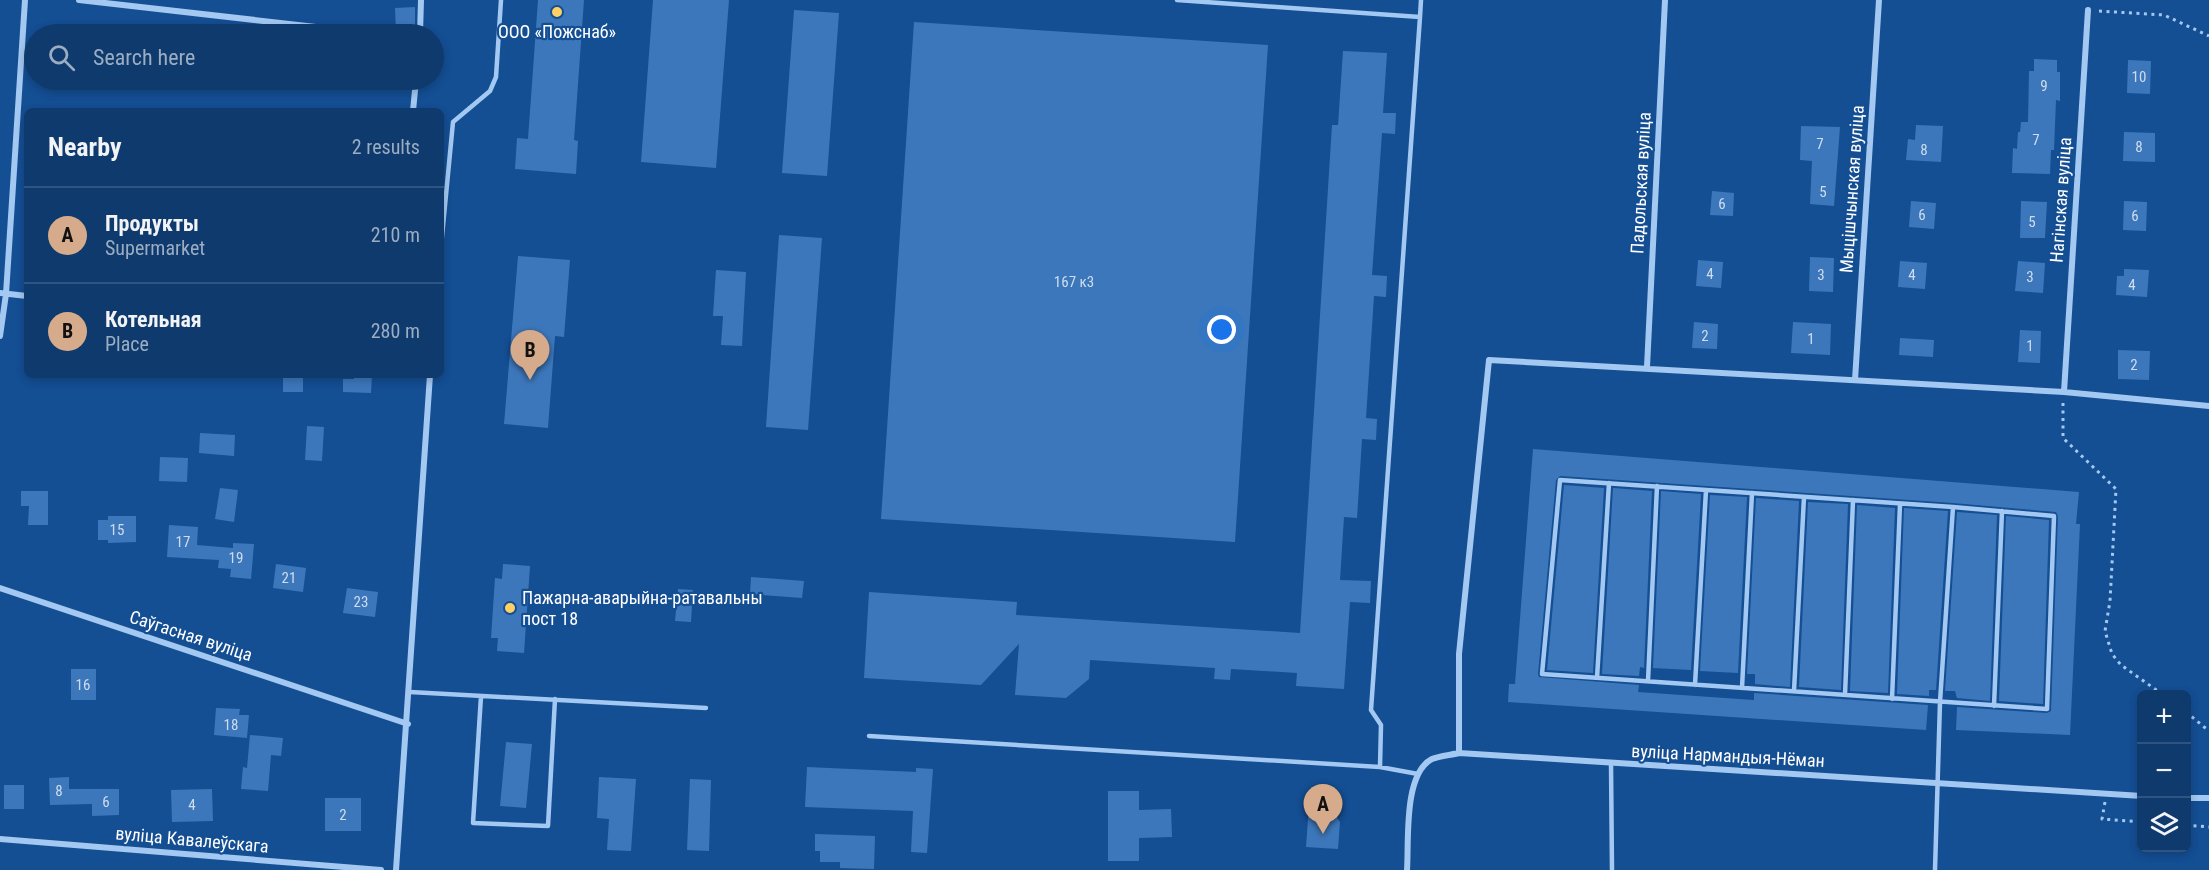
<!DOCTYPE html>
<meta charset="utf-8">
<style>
body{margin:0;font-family:"Roboto Condensed",sans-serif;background:#1d4576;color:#f1f3f6}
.controls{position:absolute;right:18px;bottom:18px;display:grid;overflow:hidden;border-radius:9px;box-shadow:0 3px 9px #0003}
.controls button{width:54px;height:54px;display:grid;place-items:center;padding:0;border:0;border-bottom:2px solid #2f5481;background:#0f3a6e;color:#f1f3f6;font:30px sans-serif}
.you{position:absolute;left:1222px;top:330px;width:21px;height:21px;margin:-15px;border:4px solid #fff;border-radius:50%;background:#1a73e8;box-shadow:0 0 0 9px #1a73e833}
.badge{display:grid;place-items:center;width:39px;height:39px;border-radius:50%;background:#d6ab8b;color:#111;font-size:20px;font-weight:700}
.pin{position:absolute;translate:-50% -50px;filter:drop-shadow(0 2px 3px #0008)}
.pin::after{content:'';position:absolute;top:32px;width:21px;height:18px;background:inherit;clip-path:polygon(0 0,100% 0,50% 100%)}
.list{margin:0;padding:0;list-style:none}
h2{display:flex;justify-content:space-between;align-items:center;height:78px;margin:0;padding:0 24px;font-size:26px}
h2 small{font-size:20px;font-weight:400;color:#9badc2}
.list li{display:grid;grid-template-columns:39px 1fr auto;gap:18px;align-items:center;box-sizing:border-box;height:96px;padding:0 24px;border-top:2px solid #2f5481}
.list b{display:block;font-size:22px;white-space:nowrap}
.list p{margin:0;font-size:20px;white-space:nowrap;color:#9badc2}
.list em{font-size:20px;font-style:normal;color:#9badc2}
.icon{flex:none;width:33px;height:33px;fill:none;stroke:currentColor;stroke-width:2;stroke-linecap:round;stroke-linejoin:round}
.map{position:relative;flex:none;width:2209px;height:870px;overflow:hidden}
.search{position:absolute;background:#0f3a6e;box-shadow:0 3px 9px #0003;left:24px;top:24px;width:420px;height:66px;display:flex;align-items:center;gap:15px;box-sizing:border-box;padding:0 21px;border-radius:33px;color:#9badc2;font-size:22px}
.panel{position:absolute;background:#0f3a6e;box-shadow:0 3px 9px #0003;left:24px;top:108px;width:420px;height:270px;border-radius:9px}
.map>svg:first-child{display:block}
.building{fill:#3d77bb}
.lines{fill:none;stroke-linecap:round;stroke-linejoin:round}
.path{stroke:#a3c8f1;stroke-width:3;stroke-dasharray:3 4.5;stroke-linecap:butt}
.lane{stroke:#a3c8f1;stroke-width:4.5}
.street{stroke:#a3c8f1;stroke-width:6}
.poi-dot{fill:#ffd064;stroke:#144e93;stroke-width:2}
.labels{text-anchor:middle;stroke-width:4.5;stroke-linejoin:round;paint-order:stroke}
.number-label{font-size:15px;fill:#ceddee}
.poi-label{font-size:18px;fill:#fff;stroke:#144e93}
.street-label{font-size:18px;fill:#fff;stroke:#144e93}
</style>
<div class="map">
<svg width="2209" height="870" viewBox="0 0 2209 870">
<rect width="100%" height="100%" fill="#144e93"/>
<!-- building -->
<path class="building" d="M538,0H584L574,140L578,141L576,174L515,169L517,138L528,139Z
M653,0H729L716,168L641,162Z
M415,7V31L396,32L395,8Z
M794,10L839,13L827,176L782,173Z
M914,22L1268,45L1235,542L881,519Z
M1343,51L1387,53L1383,113H1396L1395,134L1382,133L1372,275L1387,276L1386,297L1374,296L1366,418L1377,419L1376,440L1362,439L1357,518L1344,517L1340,580L1371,581L1370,603L1350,602L1344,689L1296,686L1297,673L1231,669L1230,680L1214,679L1215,668L1090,660L1089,679L1066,698L1015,695L1019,644L981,685L864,678L869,592L1017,602L1016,615L1300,633L1332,125H1338Z
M2034,59L2057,60V72H2060V101L2056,100L2054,150H2051L2050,174L2012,173L2013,148L2017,149L2018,132H2020L2021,122H2028L2029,71H2034Z
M2128,60L2151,61L2150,94L2127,93Z
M1916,125L1943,126L1941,162L1906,160L1908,139L1915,140Z
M1801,126L1840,127L1834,206L1810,204L1812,161L1800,160Z
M2124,132L2155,133V162L2123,161Z
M1712,191L1734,193L1733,216L1710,215Z
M1911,201L1936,203L1934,229L1909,227Z
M2021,201L2047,202L2045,238H2020Z
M2124,201L2147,202L2146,231L2123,230Z
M779,235L822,238L808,430L766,427Z
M518,256L570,260L564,337L555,336L548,428L504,424Z
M1810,257L1834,258L1833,292L1809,291Z
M1698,260L1723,262L1721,288L1696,286Z
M1900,261L1927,263L1925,289L1898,287Z
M2018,261L2045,263L2043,293L2015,291Z
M2124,269L2149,270L2147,297L2116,295L2117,276H2124Z
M716,270L746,272L742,346L721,345L723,316H713Z
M1694,322L1718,324L1717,349L1692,348Z
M1793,322L1831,324L1830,355L1791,353Z
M2020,330L2041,331L2040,363L2018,362Z
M1900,338L1934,340L1933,357L1899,355Z
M2118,350L2150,351L2149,380L2118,379Z
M283,375H303V392H283Z
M354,375H372L371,393L343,392V379H354Z
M307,426L324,427L322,461L305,460Z
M200,433L235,435L234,456L199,453Z
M1533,449L2079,492L2076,524H2080L2070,735L1956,730L1957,707L2047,713L2051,711L2058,516L2056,512L1953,503L1560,476L1556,480L1538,674L1539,677L1639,685L1638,692L1754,700V693L1928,705L1926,730L1508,702L1509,684H1515Z
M160,457L188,458L187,482L159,481Z
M1564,485L1604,488L1593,673L1547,670Z
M220,488L238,490L234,522L215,519Z
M1613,488L1652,491L1644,668L1640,667L1639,676L1602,674Z
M21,491H48V525H28L29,506H21Z
M1661,491L1701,494L1691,670L1653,668Z
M1710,495L1747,497L1738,673L1700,671Z
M1756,498L1799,501L1790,687L1755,684V674H1747Z
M1808,502L1848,504L1841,690L1799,687Z
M1857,505L1895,508L1888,693L1850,691Z
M1904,508L1948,511L1936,690H1929V696L1897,694Z
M1957,512L1997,515L1990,701L1957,698L1955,691H1945Z
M108,516H136V542L108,543V540H98V520H108Z
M2006,516L2049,520L2043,704L1999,701Z
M169,525L198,527L197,545L233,548V543L254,544L251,579L230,577L231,569L218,568L219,560L167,557Z
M276,564L306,568L303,592L273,588Z
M503,564L530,566L524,653L497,651L498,638H491L495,578L502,579Z
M751,577L804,581L802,598L750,594Z
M347,588L378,592L375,617L343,613Z
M678,589L693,590L691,622L675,621Z
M71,669H96V700H71Z
M216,708L240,709L239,715H249L247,738L214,735Z
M250,735L283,738L281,756L271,755L268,791L241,789L243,767L247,768Z
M506,742L532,744L526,808L500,806Z
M807,767L916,772V768L933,769L927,853L911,852L913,811L805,807Z
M69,777V789H119V815L92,816V804L50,805L49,778Z
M599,777L636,779L631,851L607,850L609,819L597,818Z
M690,779L711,780L709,851L687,850Z
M4,785H24V809H4Z
M212,789L213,821L172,822L171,790Z
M1108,791H1139V810L1171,809L1172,837L1139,838V861H1108Z
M325,798H361V831H325Z
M1309,805L1329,806L1340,822L1338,849L1306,847Z
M815,834L875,836L874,869L840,868V862H820V851H815Z"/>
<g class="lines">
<!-- path -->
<path class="path" d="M2099,11L2164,15L2209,36
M2063,403V438L2116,489L2110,601L2105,631L2112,654L2121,665L2162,694
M2186,712L2209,731
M2105,802L2102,819L2142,822
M2186,825L2209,827"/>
<!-- lane -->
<path class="lane" d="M1177,0L1420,17L1371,710L1381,725L1380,767
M1420,17L1421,0
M441,247L453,122L490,91L496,77L501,0
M1597,678L1609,483
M1648,681L1657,486
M1695,685L1706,490
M1742,688L1752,493
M1794,691L1804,497
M410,692L706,708
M1845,695L1853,500
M481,696L473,823L548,826L555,699
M1892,699L1900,504
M1994,706L2002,511
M869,736L1380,767L1418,774
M1611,764L1612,870
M1935,870L1940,702L1953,507L1560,480L1542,674L2047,709L2054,516L1953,507"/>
<!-- street -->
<path class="street" d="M79,0L378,34
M420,34L421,0
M413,111L416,80
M0,293L27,296
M0,336L6,294L25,0
M1647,367L1665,0
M1855,380L1879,0
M2064,392L2088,10
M0,588L408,724
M1459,753V654L1489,360L2064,392L2209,406
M2186,798H2209
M0,839L381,870
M396,870L430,375
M1407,870C1409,842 1403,774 1432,759C1439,756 1451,755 1459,753L2142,796"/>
</g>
<!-- markers -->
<g class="poi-dot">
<circle cx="557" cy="12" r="6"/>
<circle cx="510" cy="608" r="6"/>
</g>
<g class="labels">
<!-- number labels -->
<g class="number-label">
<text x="2139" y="82">10</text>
<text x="2044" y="91">9</text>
<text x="2036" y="145">7</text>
<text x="1820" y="149">7</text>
<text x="2139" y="152">8</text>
<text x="1924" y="155">8</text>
<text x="1823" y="197">5</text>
<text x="1722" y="209">6</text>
<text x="1922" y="220">6</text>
<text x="2135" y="221">6</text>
<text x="2032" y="227">5</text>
<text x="1710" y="279">4</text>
<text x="1821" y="280">3</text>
<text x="1912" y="280">4</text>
<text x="2030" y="282">3</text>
<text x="1074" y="287">167 к3</text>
<text x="2132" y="290">4</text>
<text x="1705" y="341">2</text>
<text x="1811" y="344">1</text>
<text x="2030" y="351">1</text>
<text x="2134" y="370">2</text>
<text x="117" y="535">15</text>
<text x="183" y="547">17</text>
<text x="236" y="563">19</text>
<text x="289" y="583">21</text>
<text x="361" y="607">23</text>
<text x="83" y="690">16</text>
<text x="231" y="730">18</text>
<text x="59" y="796">8</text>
<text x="106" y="807">6</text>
<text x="192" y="810">4</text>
<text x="343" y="820">2</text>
</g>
<!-- poi labels -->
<g class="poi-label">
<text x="557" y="38">ООО «Пожснаб»</text>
<text x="522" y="604" text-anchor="start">Пажарна-аварыйна-ратавальны<tspan x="522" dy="21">пост 18</tspan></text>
</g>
<!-- street labels -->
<g class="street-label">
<text transform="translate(1641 183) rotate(-87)" y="6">Падольская вуліца</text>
<text transform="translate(1852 189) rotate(-86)" y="6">Мыцішчынская вуліца</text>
<text transform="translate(2061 200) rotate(-86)" y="6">Нагінская вуліца</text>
<text transform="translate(191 636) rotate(18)" y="6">Саўгасная вуліца</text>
<text transform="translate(1728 756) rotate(3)" y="6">вуліца Нармандыя-Нёман</text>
<text transform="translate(192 840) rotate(5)" y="6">вуліца Кавалеўскага</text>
</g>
</g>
</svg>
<div class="controls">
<button>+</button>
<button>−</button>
<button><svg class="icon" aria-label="layers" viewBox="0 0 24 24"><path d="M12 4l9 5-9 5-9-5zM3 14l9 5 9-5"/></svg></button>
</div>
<div class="you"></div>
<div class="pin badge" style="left:1323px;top:834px">A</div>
<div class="pin badge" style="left:530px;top:380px">B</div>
<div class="search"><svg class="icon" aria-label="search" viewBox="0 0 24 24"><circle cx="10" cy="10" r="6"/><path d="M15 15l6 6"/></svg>Search here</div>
<section class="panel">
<h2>Nearby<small>2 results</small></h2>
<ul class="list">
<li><span class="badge">A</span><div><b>Продукты</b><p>Supermarket</p></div><em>210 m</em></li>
<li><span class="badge">B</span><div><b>Котельная</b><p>Place</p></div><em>280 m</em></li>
</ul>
</section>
</div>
